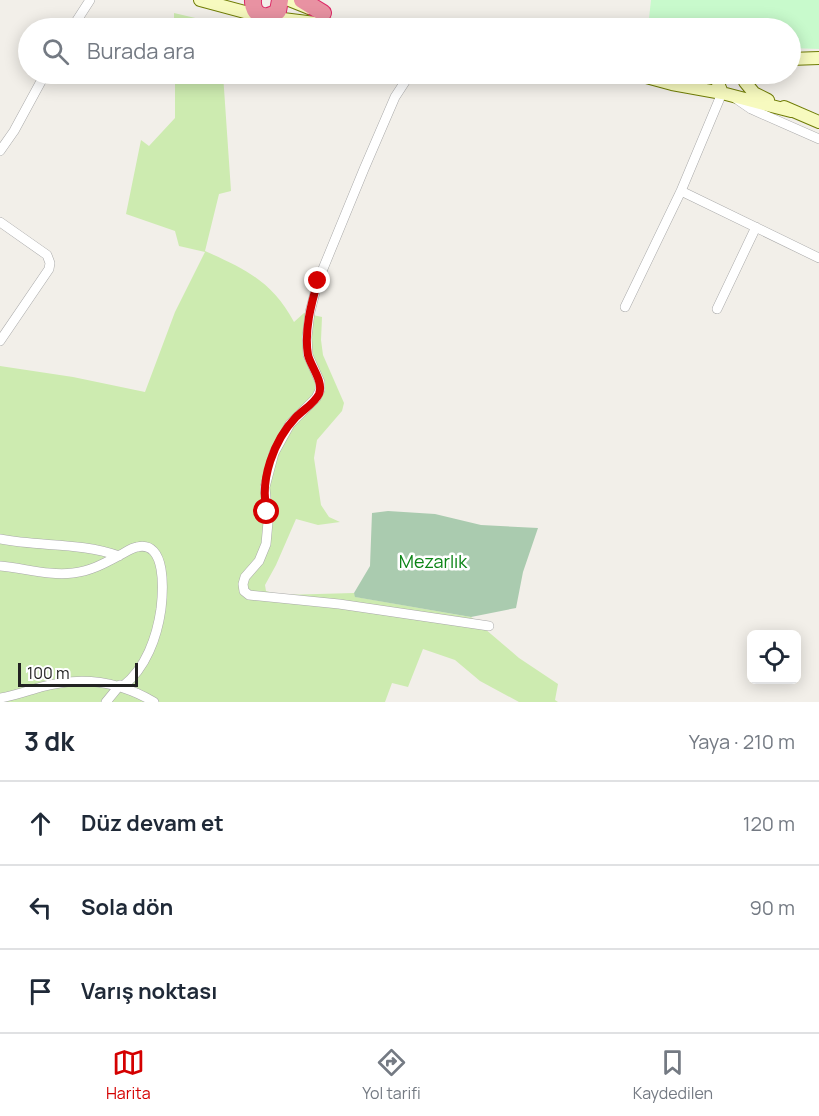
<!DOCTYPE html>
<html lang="tr">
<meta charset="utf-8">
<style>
body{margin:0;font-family:Manrope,sans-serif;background:#f2f2f3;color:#1f2937}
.controls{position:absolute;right:18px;bottom:18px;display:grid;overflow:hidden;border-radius:9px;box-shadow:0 3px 15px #0003}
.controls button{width:54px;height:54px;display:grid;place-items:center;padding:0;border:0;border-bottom:2px solid #e0e1e3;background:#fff;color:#1f2937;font:30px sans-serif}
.scale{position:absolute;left:18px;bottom:15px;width:120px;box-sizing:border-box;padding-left:6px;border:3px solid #222;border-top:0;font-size:16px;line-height:21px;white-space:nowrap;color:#222;-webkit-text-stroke:4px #fff;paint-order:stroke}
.stop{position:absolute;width:18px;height:18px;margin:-14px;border:4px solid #d40000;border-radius:50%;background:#fff}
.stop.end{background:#d40000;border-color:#fff;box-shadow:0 2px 6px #0008}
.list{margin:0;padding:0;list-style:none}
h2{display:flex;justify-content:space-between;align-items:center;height:78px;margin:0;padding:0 24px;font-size:26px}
h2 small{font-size:20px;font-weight:400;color:#747a83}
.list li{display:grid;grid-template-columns:39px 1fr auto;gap:18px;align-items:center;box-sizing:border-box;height:84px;padding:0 24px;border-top:2px solid #e0e1e3}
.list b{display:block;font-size:22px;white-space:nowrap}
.list em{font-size:20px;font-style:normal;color:#747a83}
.icon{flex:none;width:33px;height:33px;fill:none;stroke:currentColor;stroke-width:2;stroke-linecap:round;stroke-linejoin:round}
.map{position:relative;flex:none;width:819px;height:702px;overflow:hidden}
.search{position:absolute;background:#fff;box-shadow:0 3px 15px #0003;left:18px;right:18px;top:18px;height:66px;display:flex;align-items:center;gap:15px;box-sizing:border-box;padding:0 21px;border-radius:33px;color:#747a83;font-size:22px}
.sheet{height:330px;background:#fff}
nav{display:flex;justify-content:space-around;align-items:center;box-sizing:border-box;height:84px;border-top:2px solid #e0e1e3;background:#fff;font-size:16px;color:#747a83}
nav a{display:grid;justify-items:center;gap:3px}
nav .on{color:#d40000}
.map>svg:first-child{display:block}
.grass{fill:#cdebb0}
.cemetery{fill:#aacbaf}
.park{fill:#c8facc}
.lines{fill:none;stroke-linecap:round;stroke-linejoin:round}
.street-casing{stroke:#a9a9a9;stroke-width:10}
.secondary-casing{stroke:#707d05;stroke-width:14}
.highway-casing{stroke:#dc2a67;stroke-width:18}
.street{stroke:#fff;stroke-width:9}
.secondary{stroke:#f7fabf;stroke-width:12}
.highway{stroke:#e892a2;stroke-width:16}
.route{stroke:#d40000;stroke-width:8}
.labels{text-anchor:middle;stroke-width:5;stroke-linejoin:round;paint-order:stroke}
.park-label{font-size:18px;fill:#0c8416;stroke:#fff}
</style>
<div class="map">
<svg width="819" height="702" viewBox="0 0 819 702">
<rect width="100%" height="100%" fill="#f2efe9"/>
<!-- grass -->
<path class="grass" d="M174,13L221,24V28H174Z
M175,74H223L231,191L219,194L205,251C245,269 272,281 294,322L304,313L322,317L321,340L323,355L344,403L342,411L317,440L314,458L321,505L329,517L340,522L318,525L296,519L276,565L265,585L266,591L281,595L354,593L356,597L471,617L519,658L558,684L555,700L558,702H519L480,681L455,660L423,649L408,687L392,683L385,702H0V366L73,377L145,392L175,312L205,252L179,246L175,231L126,214L141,140L149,146L175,118Z"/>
<!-- cemetery -->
<path class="cemetery" d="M388,511L435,514L481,525L538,528L523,572L516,608L471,617L355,597L354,593L370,566L372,513Z"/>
<!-- park -->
<path class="park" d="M651,0H819V49L791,48L790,28H648Z"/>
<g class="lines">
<!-- street casing -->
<g class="street-casing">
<path id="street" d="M72,28L90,0
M410,74L395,97L364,169L318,281L310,312L307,337L308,355L320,382V390L316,398L290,424L274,453L265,487L268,522L266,544L259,561L245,577L243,584L244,591L249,595L339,604L489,626
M735,98L751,109L819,139
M0,151L14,131L45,74
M681,191L819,258
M0,222L47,255L50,263L49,269L0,341
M625,307L681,191L722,93
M717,309L756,227
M0,539C40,547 80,542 119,556
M0,566C24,568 49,576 73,573C91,571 105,563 120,555C126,552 131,548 137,547C167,540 163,592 161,609C157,637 146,668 123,686
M0,698C14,696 27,691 41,687C80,676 119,681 154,702
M106,702L120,685"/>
</g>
<!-- secondary casing -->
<g class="secondary-casing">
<path id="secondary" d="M200,0L260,16
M289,0L309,8
M267,17L355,28
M790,59L819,58
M635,74L672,84L722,93L791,111
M721,74L718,83L722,93
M750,74L745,82L754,93L768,100
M668,79L707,74
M784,107L819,122"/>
</g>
<!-- highway casing -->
<g class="highway-casing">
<path id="highway" d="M253,0C252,16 266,21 278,11L280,0
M302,0L323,13"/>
</g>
<!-- street -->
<use href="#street" class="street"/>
<!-- secondary -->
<use href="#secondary" class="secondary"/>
<!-- highway -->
<use href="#highway" class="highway"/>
</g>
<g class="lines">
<!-- route -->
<path class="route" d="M267,512C259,480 274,440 296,417C303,410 315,403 319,394C324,382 311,367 308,355C304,331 311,304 318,281"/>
</g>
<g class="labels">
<!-- park labels -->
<g class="park-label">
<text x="433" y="568">Mezarlık</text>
</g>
</g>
</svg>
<div class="controls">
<button><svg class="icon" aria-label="locate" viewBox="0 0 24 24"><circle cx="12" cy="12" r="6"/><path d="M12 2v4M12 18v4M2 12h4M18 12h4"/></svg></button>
</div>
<div class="scale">100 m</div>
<div class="stop" style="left:267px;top:512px"></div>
<div class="stop end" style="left:318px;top:281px"></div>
<div class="search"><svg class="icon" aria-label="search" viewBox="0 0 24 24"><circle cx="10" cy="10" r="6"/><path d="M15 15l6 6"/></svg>Burada ara</div>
</div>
<section class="sheet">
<h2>3 dk<small>Yaya · 210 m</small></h2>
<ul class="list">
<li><svg class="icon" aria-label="ahead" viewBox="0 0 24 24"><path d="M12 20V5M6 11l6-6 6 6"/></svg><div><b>Düz devam et</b></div><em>120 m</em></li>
<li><svg class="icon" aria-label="left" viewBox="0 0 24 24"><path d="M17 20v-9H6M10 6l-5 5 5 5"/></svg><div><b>Sola dön</b></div><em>90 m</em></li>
<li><svg class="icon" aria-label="arrive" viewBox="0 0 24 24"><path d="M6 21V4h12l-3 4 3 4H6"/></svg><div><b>Varış noktası</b></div></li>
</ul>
</section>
<nav>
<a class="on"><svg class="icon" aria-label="map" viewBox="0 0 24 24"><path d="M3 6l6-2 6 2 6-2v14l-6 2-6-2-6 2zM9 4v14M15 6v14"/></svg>Harita</a>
<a><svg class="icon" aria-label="directions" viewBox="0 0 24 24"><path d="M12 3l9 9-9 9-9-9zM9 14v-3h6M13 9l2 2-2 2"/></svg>Yol tarifi</a>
<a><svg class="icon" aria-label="saved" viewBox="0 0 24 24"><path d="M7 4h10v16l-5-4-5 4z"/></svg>Kaydedilen</a>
</nav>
